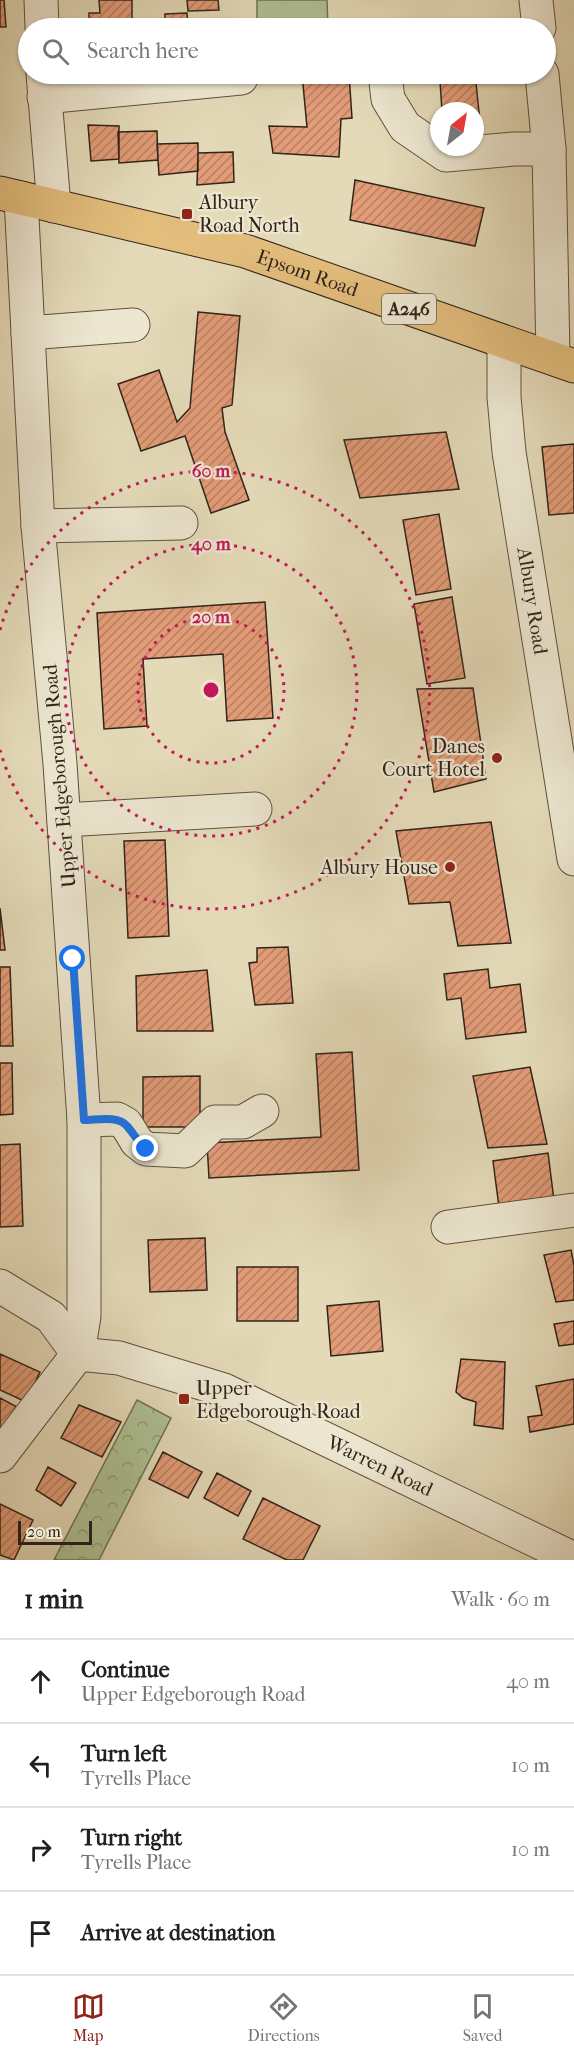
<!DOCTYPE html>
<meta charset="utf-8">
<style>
body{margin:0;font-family:"IM FELL French Canon",serif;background:#f6f6f6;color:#202124}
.compass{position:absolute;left:430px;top:102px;width:54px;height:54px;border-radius:50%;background:#fff;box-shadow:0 2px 4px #0004;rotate:31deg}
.scale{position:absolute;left:18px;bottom:15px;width:74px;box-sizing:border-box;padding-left:6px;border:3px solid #32231b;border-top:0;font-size:16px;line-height:21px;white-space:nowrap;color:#32231b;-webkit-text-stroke:4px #ede7d1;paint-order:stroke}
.stop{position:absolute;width:18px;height:18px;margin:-14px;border:4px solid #1a73e8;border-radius:50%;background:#fff}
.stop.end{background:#1a73e8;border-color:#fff;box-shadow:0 2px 6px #0008}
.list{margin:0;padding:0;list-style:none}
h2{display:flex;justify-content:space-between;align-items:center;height:78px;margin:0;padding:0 24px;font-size:26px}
h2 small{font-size:20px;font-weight:400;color:#757577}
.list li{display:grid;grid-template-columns:39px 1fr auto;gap:18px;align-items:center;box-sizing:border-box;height:84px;padding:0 24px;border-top:2px solid #e0e0e0}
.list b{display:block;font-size:22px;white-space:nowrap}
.list p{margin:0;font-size:20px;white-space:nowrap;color:#757577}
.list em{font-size:20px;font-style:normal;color:#757577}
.icon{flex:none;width:33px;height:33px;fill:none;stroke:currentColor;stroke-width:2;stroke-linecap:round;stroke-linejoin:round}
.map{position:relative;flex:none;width:574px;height:1560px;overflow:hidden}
.search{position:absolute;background:#fff;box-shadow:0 2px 4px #0004;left:18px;right:18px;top:18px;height:66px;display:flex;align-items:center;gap:15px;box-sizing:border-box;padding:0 21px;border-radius:33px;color:#757577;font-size:22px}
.sheet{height:414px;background:#fff}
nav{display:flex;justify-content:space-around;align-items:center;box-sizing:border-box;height:84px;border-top:2px solid #e0e0e0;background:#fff;font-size:16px;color:#757577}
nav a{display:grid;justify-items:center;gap:3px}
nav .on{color:#8f2418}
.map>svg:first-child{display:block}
.grass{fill:#aec194;stroke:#707258;stroke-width:1.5}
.forest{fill:url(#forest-crowns);stroke:#707258;stroke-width:1.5}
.building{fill:url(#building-hatch);stroke:#32231b;stroke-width:1.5}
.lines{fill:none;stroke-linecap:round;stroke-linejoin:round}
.minor-casing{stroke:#5e5142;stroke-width:35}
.major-casing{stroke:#32231b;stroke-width:35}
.minor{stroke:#ede7d1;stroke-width:33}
.major{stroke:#e2bd7c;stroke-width:33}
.route{stroke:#1a73e8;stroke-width:8}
.ring{fill:none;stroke:#c2185b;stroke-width:3;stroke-dasharray:3 6}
.poi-dot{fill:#8f2418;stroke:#ede7d1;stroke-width:2}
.labels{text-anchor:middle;stroke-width:4.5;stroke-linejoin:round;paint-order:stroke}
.shield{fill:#ede7d1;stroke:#6a5e52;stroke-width:1.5}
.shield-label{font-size:18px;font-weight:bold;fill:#32231b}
.poi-label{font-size:20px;fill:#32231b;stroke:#ede7d1;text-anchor:start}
.street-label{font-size:20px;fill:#32231b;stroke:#ede7d1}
.centre{fill:#c2185b;stroke:#ede7d1;stroke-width:3}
.ring-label{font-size:18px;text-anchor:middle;font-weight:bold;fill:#c2185b;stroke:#ede7d1;stroke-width:4.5;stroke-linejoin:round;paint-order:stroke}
</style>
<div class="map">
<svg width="574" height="1560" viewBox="0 0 574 1560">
<defs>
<pattern id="forest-crowns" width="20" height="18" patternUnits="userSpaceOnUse" patternTransform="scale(1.5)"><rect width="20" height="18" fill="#aec194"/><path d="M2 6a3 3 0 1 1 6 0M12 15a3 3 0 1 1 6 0" fill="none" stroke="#8e9c78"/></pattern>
<pattern id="building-hatch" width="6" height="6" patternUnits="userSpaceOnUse" patternTransform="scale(1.5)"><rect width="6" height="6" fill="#e29c77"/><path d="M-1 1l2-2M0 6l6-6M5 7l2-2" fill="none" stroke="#b87f61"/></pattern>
</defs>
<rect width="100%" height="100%" fill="#e4dab8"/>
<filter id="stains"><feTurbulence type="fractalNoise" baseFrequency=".00333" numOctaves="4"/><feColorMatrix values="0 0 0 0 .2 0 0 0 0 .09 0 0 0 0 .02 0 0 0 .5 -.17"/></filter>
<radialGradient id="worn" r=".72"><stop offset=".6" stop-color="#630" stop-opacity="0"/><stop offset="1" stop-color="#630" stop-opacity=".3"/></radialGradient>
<!-- grass -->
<path class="grass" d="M257,0H327L328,28L257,27Z"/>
<!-- forest -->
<path class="forest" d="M137,1400L171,1418L99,1560H54Z"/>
<!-- building -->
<path class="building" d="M0,0H4L6,27H0Z
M99,0H132V20L124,21L125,28H89V13H100Z
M187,0H218L219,10L188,11Z
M187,13L188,28H165V14Z
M302,74H349L352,118L341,119L339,157L273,153L269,126L307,127Z
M426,74H475L482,140L475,141V111H442L440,81L427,82Z
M88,125L119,126V159L91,161Z
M157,131L158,160L119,163L118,132Z
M198,143V171L159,175L157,144Z
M233,152L234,182L197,185L198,153Z
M355,180L484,208L475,246L350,220Z
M198,312L240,316L232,405L222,408L225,432L249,500L211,513L185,436L141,451L118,384L159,370L177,422L190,408Z
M446,432L459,489L360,498L344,440Z
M574,444V513L549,515L542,447Z
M439,514L451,589L416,595L403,520Z
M452,597L465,678L427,684L414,604Z
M265,602L273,718L227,721L223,654L143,659L147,726L104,729L97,613Z
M473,688L486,779L434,792L417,689Z
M491,822L511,943L458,946L450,902L409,904L396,831Z
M165,840L169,936L128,938L124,841Z
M0,908L5,950H0Z
M288,947L293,1003L255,1005L249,963L257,962V948Z
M0,967H10L13,1046H0Z
M488,969L490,988L520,984L526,1032L466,1039L461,998L447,1000L444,974Z
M207,970L213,1031H137L136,976Z
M352,1052L359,1170L209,1178L207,1143L321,1137L316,1054Z
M0,1063H12L13,1114L0,1115Z
M530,1067L547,1144L488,1148L473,1076Z
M200,1076V1127H143V1077Z
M20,1144L23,1226L0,1227V1145Z
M548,1153L555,1208L500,1215L493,1161Z
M205,1238L207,1290L150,1292L148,1240Z
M571,1250L574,1265V1300L556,1302L544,1255Z
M237,1267H298V1321H237Z
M379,1301L383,1351L331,1356L327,1306Z
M574,1321V1344L559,1346L554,1324Z
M0,1354L40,1372L26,1402L0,1390Z
M461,1359L505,1362L503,1429L474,1425L476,1402L463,1398L456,1392Z
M574,1379V1424L530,1432L528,1417L542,1415L536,1386Z
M0,1398L19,1408L0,1441Z
M79,1405L121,1422L102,1457L61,1438Z
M163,1452L202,1472L188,1498L149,1479Z
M48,1467L76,1483L61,1506L36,1490Z
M217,1473L251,1491L238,1516L204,1498Z
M263,1498L320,1526L303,1560H287L243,1539Z
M0,1504L33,1520L14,1560L0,1555Z"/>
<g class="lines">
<!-- minor casing -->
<g class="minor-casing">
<g id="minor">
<path d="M41,0L42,28"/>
<path d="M536,0L539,28"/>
<path d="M43,74L54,206"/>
<path d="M385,74L388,99L405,127L446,155L514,149H549"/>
<path d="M542,74L549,149L553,358"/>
<path d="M44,97L241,78"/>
<path d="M28,333L133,325"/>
<path id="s1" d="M504,342V397L509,452L574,859"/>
<path d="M38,526L181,523"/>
<path d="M64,820L255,809"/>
<path d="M84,1120L117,1119L126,1124L137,1142L146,1149L185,1151L215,1122H243L262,1111"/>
<path d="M448,1227L574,1210"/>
<path id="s2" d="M0,1286L51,1317L78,1354L119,1358L224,1390L574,1559"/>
<path d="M0,1456L78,1354L84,1316V1120L60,764L38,526L21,198"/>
</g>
</g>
<!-- major casing -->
<g class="major-casing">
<g id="major">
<path id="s3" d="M0,193L245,251L574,366"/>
</g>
</g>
<!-- minor -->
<use href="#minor" class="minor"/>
<!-- major -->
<use href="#major" class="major"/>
</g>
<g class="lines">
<!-- route -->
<path class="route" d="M73,959L84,1120C97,1120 118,1115 127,1126C134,1134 138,1142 146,1149"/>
</g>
<!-- distance rings -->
<g class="ring">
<circle cx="211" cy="690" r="73"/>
<circle cx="211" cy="690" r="146"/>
<path d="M0 630A219 219 0 1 1 0 750"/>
</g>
<!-- markers -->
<g class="poi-dot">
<rect x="181" y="208" width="12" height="12" rx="3"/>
<circle cx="497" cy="758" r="6"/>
<circle cx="450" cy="867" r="6"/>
<rect x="178" y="1393" width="12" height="12" rx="3"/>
</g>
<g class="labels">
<!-- shield labels -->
<rect class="shield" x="382" y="294" width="54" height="30" rx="4.5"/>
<g class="shield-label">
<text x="409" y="315">A246</text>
</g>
<!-- poi labels -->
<g class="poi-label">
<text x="199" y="209">Albury<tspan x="199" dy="23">Road North</tspan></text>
<text x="485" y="753" text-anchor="end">Danes<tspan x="485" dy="23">Court Hotel</tspan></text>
<text x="438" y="874" text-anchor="end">Albury House</text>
<text x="196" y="1395">Upper<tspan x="196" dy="23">Edgeborough Road</tspan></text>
</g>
<!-- street labels -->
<g class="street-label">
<text dy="7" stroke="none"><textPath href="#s3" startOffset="318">Epsom Road</textPath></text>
<text dy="7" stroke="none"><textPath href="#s1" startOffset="261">Albury Road</textPath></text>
<text transform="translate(59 776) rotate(-95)" y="7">Upper Edgeborough Road</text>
<text dy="7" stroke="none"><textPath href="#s2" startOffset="430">Warren Road</textPath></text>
</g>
</g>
<circle cx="211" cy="690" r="9" class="centre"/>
<g class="ring-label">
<text x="211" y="477">60 m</text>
<text x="211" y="550">40 m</text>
<text x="211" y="623">20 m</text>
</g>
<rect width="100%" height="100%" filter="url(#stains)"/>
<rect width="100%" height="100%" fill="url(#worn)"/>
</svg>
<svg class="compass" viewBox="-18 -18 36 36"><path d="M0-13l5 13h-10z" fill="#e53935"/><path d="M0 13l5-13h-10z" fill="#757577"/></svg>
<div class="scale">20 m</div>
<div class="stop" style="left:73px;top:959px"></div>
<div class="stop end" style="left:146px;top:1149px"></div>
<div class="search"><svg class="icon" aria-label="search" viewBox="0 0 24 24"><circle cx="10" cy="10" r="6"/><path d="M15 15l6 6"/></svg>Search here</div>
</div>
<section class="sheet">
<h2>1 min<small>Walk · 60 m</small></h2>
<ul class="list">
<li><svg class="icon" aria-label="ahead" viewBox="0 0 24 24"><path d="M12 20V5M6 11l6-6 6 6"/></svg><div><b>Continue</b><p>Upper Edgeborough Road</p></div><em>40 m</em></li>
<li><svg class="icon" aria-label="left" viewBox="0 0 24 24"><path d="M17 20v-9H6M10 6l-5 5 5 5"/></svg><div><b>Turn left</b><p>Tyrells Place</p></div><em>10 m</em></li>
<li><svg class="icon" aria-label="right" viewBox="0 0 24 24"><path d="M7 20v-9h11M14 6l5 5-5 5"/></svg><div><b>Turn right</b><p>Tyrells Place</p></div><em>10 m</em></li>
<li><svg class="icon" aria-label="arrive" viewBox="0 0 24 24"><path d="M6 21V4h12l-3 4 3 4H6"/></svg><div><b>Arrive at destination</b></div></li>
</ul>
</section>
<nav>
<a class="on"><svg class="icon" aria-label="map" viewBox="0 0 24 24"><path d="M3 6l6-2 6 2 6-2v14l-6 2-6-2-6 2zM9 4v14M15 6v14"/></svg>Map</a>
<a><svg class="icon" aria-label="directions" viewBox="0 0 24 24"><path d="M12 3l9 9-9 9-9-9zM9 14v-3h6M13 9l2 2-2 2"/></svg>Directions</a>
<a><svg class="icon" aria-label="saved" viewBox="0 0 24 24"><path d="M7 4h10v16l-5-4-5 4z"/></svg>Saved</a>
</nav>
